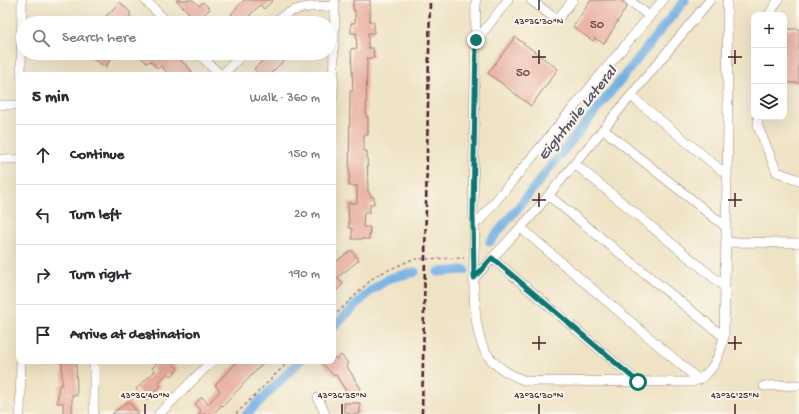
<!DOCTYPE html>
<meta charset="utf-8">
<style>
body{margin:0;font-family:"Gochi Hand",sans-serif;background:#f2f2f3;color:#2b2b33}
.controls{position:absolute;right:12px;top:12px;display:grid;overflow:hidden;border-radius:8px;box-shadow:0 4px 16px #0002}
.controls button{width:36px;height:36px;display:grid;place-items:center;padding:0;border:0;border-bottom:1px solid #e1e1e2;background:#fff;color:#2b2b33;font:20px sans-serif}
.stop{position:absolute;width:12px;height:12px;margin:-9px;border:3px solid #0f766e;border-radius:50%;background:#fff}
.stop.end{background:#0f766e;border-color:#fff;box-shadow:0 1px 4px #0008}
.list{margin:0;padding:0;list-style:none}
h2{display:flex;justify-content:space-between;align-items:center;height:52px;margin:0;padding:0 16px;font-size:17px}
h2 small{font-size:13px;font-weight:400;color:#7c7c81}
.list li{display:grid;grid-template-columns:26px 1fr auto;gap:12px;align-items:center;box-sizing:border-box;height:60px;padding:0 16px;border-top:1px solid #e1e1e2}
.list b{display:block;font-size:15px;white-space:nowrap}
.list em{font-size:13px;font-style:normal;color:#7c7c81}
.icon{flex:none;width:22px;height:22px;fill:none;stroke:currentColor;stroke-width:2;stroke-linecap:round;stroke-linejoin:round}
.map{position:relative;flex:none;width:799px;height:414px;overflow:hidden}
.search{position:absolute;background:#fff;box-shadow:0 4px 16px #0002;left:16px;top:16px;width:320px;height:44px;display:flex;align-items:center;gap:10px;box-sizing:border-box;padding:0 14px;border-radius:22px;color:#7c7c81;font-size:15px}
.panel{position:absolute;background:#fff;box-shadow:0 4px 16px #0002;left:16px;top:72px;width:320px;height:292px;border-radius:8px}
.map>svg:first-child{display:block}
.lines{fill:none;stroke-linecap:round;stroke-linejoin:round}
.canal{stroke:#70aee3;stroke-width:9}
.building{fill:#e8ac9e}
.minor-casing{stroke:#9c8178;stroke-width:10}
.path{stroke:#9c8178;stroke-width:1.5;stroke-dasharray:3 3;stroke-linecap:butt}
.minor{stroke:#fff;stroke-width:9}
.rail{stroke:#4a1f2b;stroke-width:2.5;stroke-dasharray:6 3;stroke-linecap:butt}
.route{stroke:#0f766e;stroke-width:5}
.ticks{fill:none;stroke:#4a1f2b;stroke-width:1.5}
.labels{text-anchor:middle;stroke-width:4;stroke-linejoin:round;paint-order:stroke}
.number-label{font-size:13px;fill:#724248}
.water-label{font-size:16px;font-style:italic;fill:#57516b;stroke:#fbf7ec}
.ticks-label{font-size:10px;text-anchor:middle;fill:#4a1f2b;stroke:#fbf7ec;stroke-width:4;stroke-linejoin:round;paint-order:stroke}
</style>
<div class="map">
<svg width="799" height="414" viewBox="0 0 799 414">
<rect width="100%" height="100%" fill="#fbf7ec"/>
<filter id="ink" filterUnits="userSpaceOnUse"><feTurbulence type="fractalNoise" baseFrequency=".025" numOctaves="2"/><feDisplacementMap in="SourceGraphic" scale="8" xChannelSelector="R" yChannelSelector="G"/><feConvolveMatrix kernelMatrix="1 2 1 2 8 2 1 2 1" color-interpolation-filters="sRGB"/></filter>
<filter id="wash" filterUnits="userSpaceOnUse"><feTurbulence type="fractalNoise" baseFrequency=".012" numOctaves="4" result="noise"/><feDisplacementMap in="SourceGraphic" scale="16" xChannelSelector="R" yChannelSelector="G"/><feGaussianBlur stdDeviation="0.9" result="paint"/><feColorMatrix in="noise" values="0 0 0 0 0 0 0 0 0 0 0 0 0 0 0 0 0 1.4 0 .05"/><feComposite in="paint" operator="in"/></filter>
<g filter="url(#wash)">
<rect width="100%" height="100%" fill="#efe3c5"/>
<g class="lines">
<!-- canal -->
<path class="canal" d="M490,242L685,0
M438,272L465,270
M333,328L370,291L390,278L415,272
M247,414L300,361"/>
</g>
<g id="blocks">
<!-- building -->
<path class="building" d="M176,0H193L199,6L203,2L210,9L196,23H192L187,18L191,15Z
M244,0H273L264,9L260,5L250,15L253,19L249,23H232L236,19L231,14Z
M357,0H370V22H374V33H368V48H373L374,58H367L366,117H368V135H364V151H367L368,192L370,193V196L374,197V204H370V212H364L363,227H370L369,239H352V228H349L348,203H357V186H349L350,91H353L351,49L357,48L356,33H351V23H355V10H353V1Z
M591,0H621L627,6L604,44L595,38L593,41L573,27Z
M120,2L131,13L129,15L137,23H111L105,17Z
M784,29H799V83H784Z
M515,37L558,69L531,106L488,73Z
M83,53H114L106,67Z
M146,53H173L192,71L188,75H169L161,66L158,69L150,61L147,63L141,58Z
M270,53H292L269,75H260L254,69Z
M351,250L359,260L337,278L343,284L333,294V264Z
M341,355L348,363L346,365L361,389L349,396L336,375L334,376L320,361H333V356L336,359Z
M62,361H76L77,395H72V414H63V403H57L59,385H62Z
M159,361H170L178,369L171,376L168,373L158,383L161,386L147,400L136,389L155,371L152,368Z
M238,361H265L223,406L222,405L213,414H198L201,411L195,404L202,397L208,404L220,391L215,385Z
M128,401L139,414H112Z
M344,403H360V414H348V412H344Z"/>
</g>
</g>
<g filter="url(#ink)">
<use href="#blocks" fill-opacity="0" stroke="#9c8178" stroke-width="1"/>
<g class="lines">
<!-- minor casing -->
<g class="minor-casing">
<path id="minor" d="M145,0L168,23
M476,0L473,215L475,222L479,221L663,0
M531,0L557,20L573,0
M629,0L649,16
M769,15L778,0
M274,23C292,6 311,6 335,6
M476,41L508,0
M198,53L220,75
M21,75L22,0
M222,75L244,53
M631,96L727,175
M333,98L335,0
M0,105H19
M758,117V127L777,172L799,180
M603,129L726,227
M0,159H19
M575,164L725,287
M549,196L724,337
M475,222C474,255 470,321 484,349C492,366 510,375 526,381L691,382C712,377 719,357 724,337L728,128L727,0
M521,228L699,380
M726,242L799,243
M492,258L638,382
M474,278L533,214L710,0
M764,386L799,385
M318,398L325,414
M20,414L21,361
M94,414V361
M159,414L212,361"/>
</g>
<!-- path -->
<path class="path" d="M333,317L375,276L413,259L464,258
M236,414L289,361"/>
<!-- minor -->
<use href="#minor" class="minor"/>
<!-- rail -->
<path class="rail" d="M422,414L430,0"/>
</g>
</g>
<g class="lines" filter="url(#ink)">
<!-- route -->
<path class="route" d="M476,40L473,215L474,278L492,258L638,382"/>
</g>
<!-- ticks -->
<path class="ticks" d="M539,0V10M539,50V64M735,50V64M532,57H546M728,57H742M539,193V207M735,193V207M532,200H546M728,200H742M539,336V350M735,336V350M532,343H546M728,343H742M145,404V414M342,404V414M539,404V414M735,404V414"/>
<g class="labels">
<!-- number labels -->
<g class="number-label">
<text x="597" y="28">50</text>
<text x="523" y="76">50</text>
</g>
<!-- water labels -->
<g class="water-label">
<text transform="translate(576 112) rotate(-51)" y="6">Eightmile Lateral</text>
</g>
</g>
<g class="ticks-label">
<text x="539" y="24">43°36'30"N</text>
<text x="145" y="398">43°36'40"N</text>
<text x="342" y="398">43°36'35"N</text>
<text x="539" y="398">43°36'30"N</text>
<text x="735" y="398">43°36'25"N</text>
</g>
</svg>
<div class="controls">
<button>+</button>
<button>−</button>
<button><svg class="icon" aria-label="layers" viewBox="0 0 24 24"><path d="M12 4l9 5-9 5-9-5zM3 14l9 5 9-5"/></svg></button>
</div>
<div class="stop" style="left:638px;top:382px"></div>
<div class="stop end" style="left:476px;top:40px"></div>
<div class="search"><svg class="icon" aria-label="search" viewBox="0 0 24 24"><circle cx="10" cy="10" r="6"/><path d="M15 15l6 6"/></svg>Search here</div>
<section class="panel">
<h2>5 min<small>Walk · 360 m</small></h2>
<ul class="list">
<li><svg class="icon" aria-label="ahead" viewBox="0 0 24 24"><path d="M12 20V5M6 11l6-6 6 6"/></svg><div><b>Continue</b></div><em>150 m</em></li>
<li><svg class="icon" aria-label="left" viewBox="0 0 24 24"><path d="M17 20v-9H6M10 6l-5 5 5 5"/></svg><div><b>Turn left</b></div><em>20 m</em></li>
<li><svg class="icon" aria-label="right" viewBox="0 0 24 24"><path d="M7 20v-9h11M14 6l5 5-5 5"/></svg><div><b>Turn right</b></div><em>190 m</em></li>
<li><svg class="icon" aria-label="arrive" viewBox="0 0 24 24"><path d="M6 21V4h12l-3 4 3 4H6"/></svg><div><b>Arrive at destination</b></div></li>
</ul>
</section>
</div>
